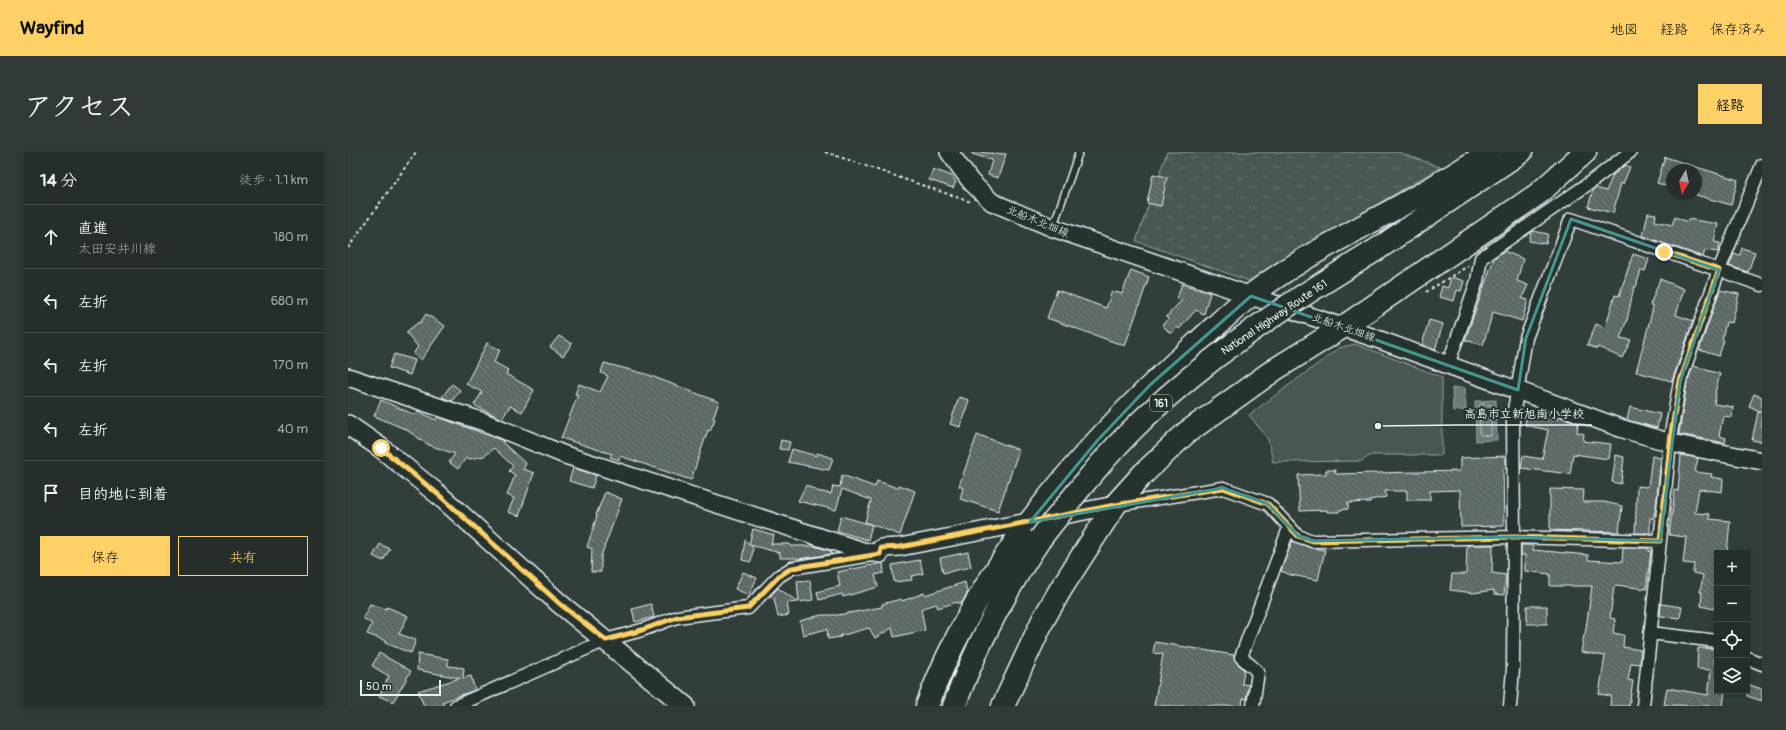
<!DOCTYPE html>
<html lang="ja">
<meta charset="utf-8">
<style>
body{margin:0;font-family:Pangolin,"Klee One",sans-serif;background:#323a37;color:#f1f3f6}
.controls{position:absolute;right:12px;bottom:12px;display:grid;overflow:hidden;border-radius:0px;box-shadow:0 2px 6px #0003}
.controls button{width:36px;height:36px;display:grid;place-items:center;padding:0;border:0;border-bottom:1px solid #424a47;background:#262e2b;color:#f1f3f6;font:20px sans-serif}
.compass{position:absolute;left:1318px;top:12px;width:36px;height:36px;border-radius:50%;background:#262e2b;box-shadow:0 2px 6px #0003;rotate:189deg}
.scale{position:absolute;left:12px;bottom:10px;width:81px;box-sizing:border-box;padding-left:4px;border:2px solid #e8f1f8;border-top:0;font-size:11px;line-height:14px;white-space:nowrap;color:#e8f1f8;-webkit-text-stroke:3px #26332d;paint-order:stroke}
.stop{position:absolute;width:12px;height:12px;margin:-9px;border:3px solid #ffd166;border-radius:50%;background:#fff}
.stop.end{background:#ffd166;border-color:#fff;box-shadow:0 1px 4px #0008}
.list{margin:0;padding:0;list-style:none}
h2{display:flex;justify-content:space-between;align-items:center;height:52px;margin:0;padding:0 16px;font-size:17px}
h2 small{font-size:13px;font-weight:400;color:#a4a8a9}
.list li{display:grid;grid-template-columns:26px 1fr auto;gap:12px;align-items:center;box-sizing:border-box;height:64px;padding:0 16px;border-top:1px solid #424a47}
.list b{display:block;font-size:15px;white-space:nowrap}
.list p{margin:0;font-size:13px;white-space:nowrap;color:#a4a8a9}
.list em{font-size:13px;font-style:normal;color:#a4a8a9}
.actions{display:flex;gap:8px;padding:12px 16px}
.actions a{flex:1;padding:9px 0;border:1px solid #ffd166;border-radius:0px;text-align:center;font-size:14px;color:#ffd166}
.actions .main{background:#ffd166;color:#111}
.icon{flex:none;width:22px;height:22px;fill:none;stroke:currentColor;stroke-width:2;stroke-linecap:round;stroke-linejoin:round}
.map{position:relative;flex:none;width:1414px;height:554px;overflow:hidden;border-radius:0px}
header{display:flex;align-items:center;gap:24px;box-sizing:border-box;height:56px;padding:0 20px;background:#ffd166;color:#111}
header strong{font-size:19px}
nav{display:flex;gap:22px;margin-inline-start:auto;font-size:14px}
.intro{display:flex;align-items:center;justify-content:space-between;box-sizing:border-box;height:96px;padding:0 24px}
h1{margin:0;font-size:28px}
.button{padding:10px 18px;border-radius:0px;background:#ffd166;color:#111;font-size:14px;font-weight:700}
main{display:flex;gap:24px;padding:0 24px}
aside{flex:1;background:#262e2b;border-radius:0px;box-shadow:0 2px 6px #0003}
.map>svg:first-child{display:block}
.grass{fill:url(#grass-tufts);stroke:#98a4a4}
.garden{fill:#495651;stroke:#98a4a4}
.water{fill:#6d7978;stroke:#9ea9ab}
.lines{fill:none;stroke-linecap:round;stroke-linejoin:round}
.shore{stroke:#b7c1c5;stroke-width:1}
.building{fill:url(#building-back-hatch);stroke:#e8f1f8}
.lane-casing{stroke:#e8f1f8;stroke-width:9}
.street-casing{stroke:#e8f1f8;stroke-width:15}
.secondary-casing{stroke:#e8f1f8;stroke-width:20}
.primary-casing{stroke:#e8f1f8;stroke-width:22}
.highway-casing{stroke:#e8f1f8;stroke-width:25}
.path{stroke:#e8f1f8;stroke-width:2;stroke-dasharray:3 3;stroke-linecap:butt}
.lane{stroke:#26332d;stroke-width:6}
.street{stroke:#26332d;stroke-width:12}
.secondary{stroke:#26332d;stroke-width:17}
.primary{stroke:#26332d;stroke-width:19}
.highway{stroke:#26332d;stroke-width:22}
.highway-bridge-casing{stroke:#e8f1f8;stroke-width:25;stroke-linecap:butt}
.highway-bridge{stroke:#26332d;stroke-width:22}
.route{stroke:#ffd166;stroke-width:5}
.marked{fill:none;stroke:#459590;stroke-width:3;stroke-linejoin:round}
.labels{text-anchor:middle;stroke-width:4;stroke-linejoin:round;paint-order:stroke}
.shield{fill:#26332d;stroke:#aeb8bb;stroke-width:1}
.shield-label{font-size:10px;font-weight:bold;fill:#e8f1f8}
.street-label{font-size:11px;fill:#e8f1f8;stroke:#26332d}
.leader{fill:none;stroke:#e8f1f8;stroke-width:1.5}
.callout-dot{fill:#e8f1f8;stroke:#26332d;stroke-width:1.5}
.callout-label{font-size:12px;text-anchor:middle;font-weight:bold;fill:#e8f1f8;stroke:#26332d;stroke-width:4;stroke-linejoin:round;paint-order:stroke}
</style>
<header>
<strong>Wayfind</strong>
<nav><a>地図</a><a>経路</a><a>保存済み</a></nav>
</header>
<div class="intro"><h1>アクセス</h1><a class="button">経路</a></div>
<main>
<aside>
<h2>14 分<small>徒歩 · 1.1 km</small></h2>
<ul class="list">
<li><svg class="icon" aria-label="ahead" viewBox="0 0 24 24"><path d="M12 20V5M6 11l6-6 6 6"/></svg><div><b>直進</b><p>太田安井川線</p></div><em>180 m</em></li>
<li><svg class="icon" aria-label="left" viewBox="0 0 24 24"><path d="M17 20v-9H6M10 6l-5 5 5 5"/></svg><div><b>左折</b></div><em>680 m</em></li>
<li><svg class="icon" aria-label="left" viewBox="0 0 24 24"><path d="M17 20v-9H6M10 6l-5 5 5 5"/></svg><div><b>左折</b></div><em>170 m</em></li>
<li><svg class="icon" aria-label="left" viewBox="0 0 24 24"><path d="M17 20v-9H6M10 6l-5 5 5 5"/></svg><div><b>左折</b></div><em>40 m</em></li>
<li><svg class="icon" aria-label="arrive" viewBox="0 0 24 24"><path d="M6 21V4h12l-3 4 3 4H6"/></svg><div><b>目的地に到着</b></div></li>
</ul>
<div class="actions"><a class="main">保存</a><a>共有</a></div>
</aside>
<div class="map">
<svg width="1414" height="554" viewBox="0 0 1414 554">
<defs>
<pattern id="grass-tufts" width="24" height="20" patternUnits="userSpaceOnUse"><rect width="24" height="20" fill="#495651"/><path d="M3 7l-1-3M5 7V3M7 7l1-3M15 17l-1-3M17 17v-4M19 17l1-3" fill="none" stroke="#636f6b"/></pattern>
<pattern id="building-back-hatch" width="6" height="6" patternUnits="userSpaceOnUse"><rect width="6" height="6" fill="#5c6865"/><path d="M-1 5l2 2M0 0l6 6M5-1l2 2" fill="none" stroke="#737e7c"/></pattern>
</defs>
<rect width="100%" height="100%" fill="#323e39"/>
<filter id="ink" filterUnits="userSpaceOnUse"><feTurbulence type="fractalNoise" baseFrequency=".025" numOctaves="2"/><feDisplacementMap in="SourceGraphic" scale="8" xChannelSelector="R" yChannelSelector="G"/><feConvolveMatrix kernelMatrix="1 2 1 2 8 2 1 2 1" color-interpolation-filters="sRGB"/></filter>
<g filter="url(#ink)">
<!-- grass -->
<path class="grass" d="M819,0H1050L1092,15L901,129L788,89Z"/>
<!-- garden -->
<path class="garden" d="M1007,192L1094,225V303H1023L1014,309L925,310L920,287L901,263L991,196Z"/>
<!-- water -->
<path class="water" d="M1104,236H1117L1118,258L1105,259Z
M1148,248L1149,288L1128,289L1127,249Z"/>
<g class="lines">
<!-- shore -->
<path class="shore" d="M1133,252L1144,253L1143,284L1132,283L1131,254Z"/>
</g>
<!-- building -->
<path class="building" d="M624,0L658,2L650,26L640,23L644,8L624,2Z
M1317,5L1390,28L1383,53L1348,43V18H1324V36L1309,31Z
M1277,13L1282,15L1275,32L1273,31L1265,61L1240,55L1245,38L1248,36L1258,39L1265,23Z
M585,17L604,24L608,30L605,36L581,28Z
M805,22L819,25L813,54L799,51Z
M1300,61L1308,62L1307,69L1324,73L1327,65L1340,70V67L1370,72L1366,90L1372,91L1370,100L1357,98L1355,105L1295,84Z
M1185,79L1200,82L1198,92L1181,89L1183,81Z
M1394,96L1407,100L1400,120L1381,114L1386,102L1392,103Z
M1156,99L1175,107L1169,129L1180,133L1174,146L1180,148L1174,169L1145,160L1135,193L1117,188L1146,106Z
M1285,102L1301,107L1297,119L1293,118L1288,135H1286L1279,168L1272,186L1283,188L1274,206L1250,195L1249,197L1239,193L1248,172L1257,176L1267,143L1271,144Z
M783,118L801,125L777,194L699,166L709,138L758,156L764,139L774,142Z
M1103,125L1116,129L1113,139L1109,138L1106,149L1091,145L1094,134L1100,136Z
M1312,127L1336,137L1328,163L1345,169L1324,229L1288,220L1304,160L1305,154L1302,153Z
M834,132L862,141L856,162L848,158L831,177L829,175L823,182L814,173L820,167L818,165L834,148L829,146Z
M1372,138L1391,142L1384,171L1378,170L1374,188H1376L1371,204L1351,198Z
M78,162L97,174L73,208L65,202L70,195L58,180L71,170L72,171Z
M1081,168L1095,172L1087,198L1074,193Z
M211,184L224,192L215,204L202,195Z
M139,191L152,198L146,210L160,218L158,222L186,238L174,260L162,254L154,267L126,253L134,240L118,232Z
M46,202L67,208L62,223L41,216Z
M256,211L298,222L371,250L365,266L367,267L362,279L360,278L343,328L272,304L271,308L262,305L264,302L213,286L230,243L227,242L231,232L252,240L260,224L253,221Z
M1345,214L1372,222L1367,241H1368L1366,252L1385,255L1384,265L1375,264L1371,284L1378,286L1377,291L1331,282L1339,231Z
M104,232L112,238L104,249L94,245Z
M1406,242L1414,245V260L1401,254Z
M611,245L621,248L612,275L602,272Z
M33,248L67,263L70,259L88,268L90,265L156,289L154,290L178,312L175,317L186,321L171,364L160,360L166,346L159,343L167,323L161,319L165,314L146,296L136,304L122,307L118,306L110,317L101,310L107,302L81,293L57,277L26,264Z
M1282,255L1312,262L1309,276L1279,268Z
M1179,260L1210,267L1211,264L1230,271L1229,280L1236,282L1235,289L1263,292L1261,307L1225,302L1222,322L1173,316L1175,304L1194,307L1200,278L1177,273Z
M1410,260H1414V290L1404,288Z
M629,283L634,285V284L671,298L650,359L612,347L615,336L611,334Z
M433,288L442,290L440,298L431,297Z
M444,297L469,304V301L485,306L481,318L440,310Z
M1268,303L1276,305L1273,332L1264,330Z
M1333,303L1350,306L1347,320L1364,322L1363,325L1375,327L1374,340L1351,337L1347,361L1362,362L1361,367L1382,369L1379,401H1369V440L1366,457L1353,454L1354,440H1352L1355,423L1345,421L1346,412L1335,411L1338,385L1321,383L1327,338L1330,339Z
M1158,304V316L1155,318L1156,374L1113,375L1112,338L1082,339V348H1059V339H1037L1038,345L1022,348V350L1000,351V357L991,358V360H979V358L952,359L950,323L978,322V318H987L988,322L1112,319V306Z
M1304,304L1313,306L1308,355L1305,367L1302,366V381H1287L1289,334L1300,335Z
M225,316L248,323L244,336L221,329Z
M494,323L527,335L529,329L550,336L551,333L567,339L552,383L517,370L523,348L494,337L488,358L450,349L458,333L469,339L483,342L485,334L492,335Z
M1202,337L1236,338L1235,350H1256L1274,354L1271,380L1202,378Z
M257,340L274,347L253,404V420H243L244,397L239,395L249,364L248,363Z
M493,364L524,373L520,388L489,379Z
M405,377L426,383L423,392H442V394H466L483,399L484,402L450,407V406H432V401L402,393L405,396L403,410L394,408L397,388L401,392Z
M944,389L963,396L977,398L970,428L943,423L933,419Z
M32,392L42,397L35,409L25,404Z
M1119,393H1145L1144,421L1158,423L1156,443L1146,442V438L1125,441L1102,438L1104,422H1118Z
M1173,393H1185V398L1240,403V408L1274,410L1275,396H1301V399H1303L1298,437L1268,433L1267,435H1266L1262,466L1267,467L1265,481L1276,483L1275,495L1293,498L1292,512L1283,511L1280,528L1285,529L1281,554H1262L1263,544L1251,542L1257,504L1233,500L1236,483H1237L1244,434H1202V422L1177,419V403H1173Z
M620,400L623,415L595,421L592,406Z
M572,408L575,422L563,424L564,428L546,430L544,413Z
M535,411L536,421L527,423L530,435L495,445L494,442L471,448L469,440L492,434L489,420Z
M395,420L409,426L401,443L387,437Z
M462,428L465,448L451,450L449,429Z
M617,430L619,441L614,451H609V450L590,456L588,452L573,457L577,478L546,485L544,476L527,486L521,476L492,484L493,485L480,487L479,477L455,483L452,469L473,463H490L534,455V452L553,447L554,449L576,441L577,443Z
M430,436L450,450L439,451L441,463L430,465L426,446L422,444Z
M22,452L38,457L39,455L60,464L51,482L68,488L63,501L37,491L38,489L19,482L24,472L15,466Z
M303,452L306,465L287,470L284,457Z
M1313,452L1334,455L1332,466L1312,464Z
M1179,454H1199V472H1179Z
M807,490L886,503L888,510L896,518L894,532L901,533L898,547L895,546L894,554H806L815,502L805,501Z
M1350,496L1367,497L1366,512H1369V539H1377L1375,554L1316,553L1319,536L1360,543L1363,518L1349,517Z
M31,501L63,519L45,550L31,544L41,524L24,514Z
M70,502L100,507V514L116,516L115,526L123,524L127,538L94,550L96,554H76L70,539L112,526L69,518Z
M1399,532L1414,537V549L1399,544Z"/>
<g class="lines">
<!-- lane casing -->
<g class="lane-casing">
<path id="lane" d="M705,75L731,0"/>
</g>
<!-- street casing -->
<g class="street-casing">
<path id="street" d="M1100,213L1129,129L1133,106L1243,30L1282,0
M768,353L875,336L920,352L950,384L965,389L1166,385L1312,389
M1302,481L1369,489
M1399,506L1414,512
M108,554L258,488L294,478L329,465L400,456L431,424L444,416L524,403
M905,554L910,520L893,505L941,376
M1162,554L1165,517L1166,385L1165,264L1178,186L1223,67L1414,133
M1295,554L1323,281L1332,229L1371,118L1414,13"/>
</g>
<!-- secondary casing -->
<g class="secondary-casing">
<path id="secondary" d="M601,0L623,30L644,50L705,76L1032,188L1275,277L1323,291L1414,309
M0,225L136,270L217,303L515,399L532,402L533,396L552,395L767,353"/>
</g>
<!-- primary casing -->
<g class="primary-casing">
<path id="primary" d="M0,273L33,296L91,343L211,451L337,554"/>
</g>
<!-- highway casing -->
<g class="highway-casing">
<path id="highway" d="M959,141L1031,96L1173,0
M579,554C631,412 739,289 850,190C867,175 884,158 902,144C940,114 984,91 1026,68C1066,47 1104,24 1142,0
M606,554C628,495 657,439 692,387
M655,554L695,468L714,435L767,353L795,322L838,281L926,218L995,175L1190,42L1237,0"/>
</g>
<!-- path -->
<path class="path" d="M477,0L623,50
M0,96L68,0
M1078,140L1120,114"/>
<!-- lane -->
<use href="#lane" class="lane"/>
<!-- street -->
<use href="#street" class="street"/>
<!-- secondary -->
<use href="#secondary" class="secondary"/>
<!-- primary -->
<use href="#primary" class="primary"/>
<!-- highway -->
<use href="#highway" class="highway"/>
<!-- highway-bridge casing -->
<g class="highway-bridge-casing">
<path id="highway-bridge" d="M692,387C720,351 748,315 780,282C834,227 895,183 959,141"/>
</g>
<!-- highway-bridge -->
<use href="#highway-bridge" class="highway-bridge"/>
</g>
</g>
<g class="lines" filter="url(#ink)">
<!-- route -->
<path class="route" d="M33,296L91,343L211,451L258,488L294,478L329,465L400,456L431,424L444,416L532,402L533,396L552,395L767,353L875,336L920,352L950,384L965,389L1166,385L1312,389L1323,281L1332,229L1371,118L1316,100"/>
</g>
<!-- marked area -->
<path class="marked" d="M1223,67L1371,118L1332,229L1312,389L1166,385L965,389L950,384L920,352L875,336L682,370L749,289L802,233L903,144L1170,238L1178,186Z"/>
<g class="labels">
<!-- shield labels -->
<rect class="shield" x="802" y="243" width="22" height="16" rx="3"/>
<g class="shield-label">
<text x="813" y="255">161</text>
</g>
<!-- street labels -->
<g class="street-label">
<text transform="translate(690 69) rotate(22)" y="4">北船木北畑線</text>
<text transform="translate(926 165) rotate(-34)" y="4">National Highway Route 161</text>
<text transform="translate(996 175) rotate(19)" y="4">北船木北畑線</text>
</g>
</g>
<!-- callouts -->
<path class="leader" d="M1030 274L1108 273H1244"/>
<circle class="callout-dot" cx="1030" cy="274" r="4"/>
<g class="callout-label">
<text x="1176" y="266">高島市立新旭南小学校</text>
</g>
</svg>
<div class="controls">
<button>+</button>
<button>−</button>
<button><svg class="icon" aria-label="locate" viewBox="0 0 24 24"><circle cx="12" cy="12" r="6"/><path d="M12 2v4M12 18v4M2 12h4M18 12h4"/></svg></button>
<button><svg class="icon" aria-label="layers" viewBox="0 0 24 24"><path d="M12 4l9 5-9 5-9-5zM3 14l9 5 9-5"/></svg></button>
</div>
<svg class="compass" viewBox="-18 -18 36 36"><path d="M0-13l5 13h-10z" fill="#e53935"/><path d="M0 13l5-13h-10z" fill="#a4a8a9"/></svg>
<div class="scale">50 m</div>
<div class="stop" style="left:33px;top:296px"></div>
<div class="stop end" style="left:1316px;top:100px"></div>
</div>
</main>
